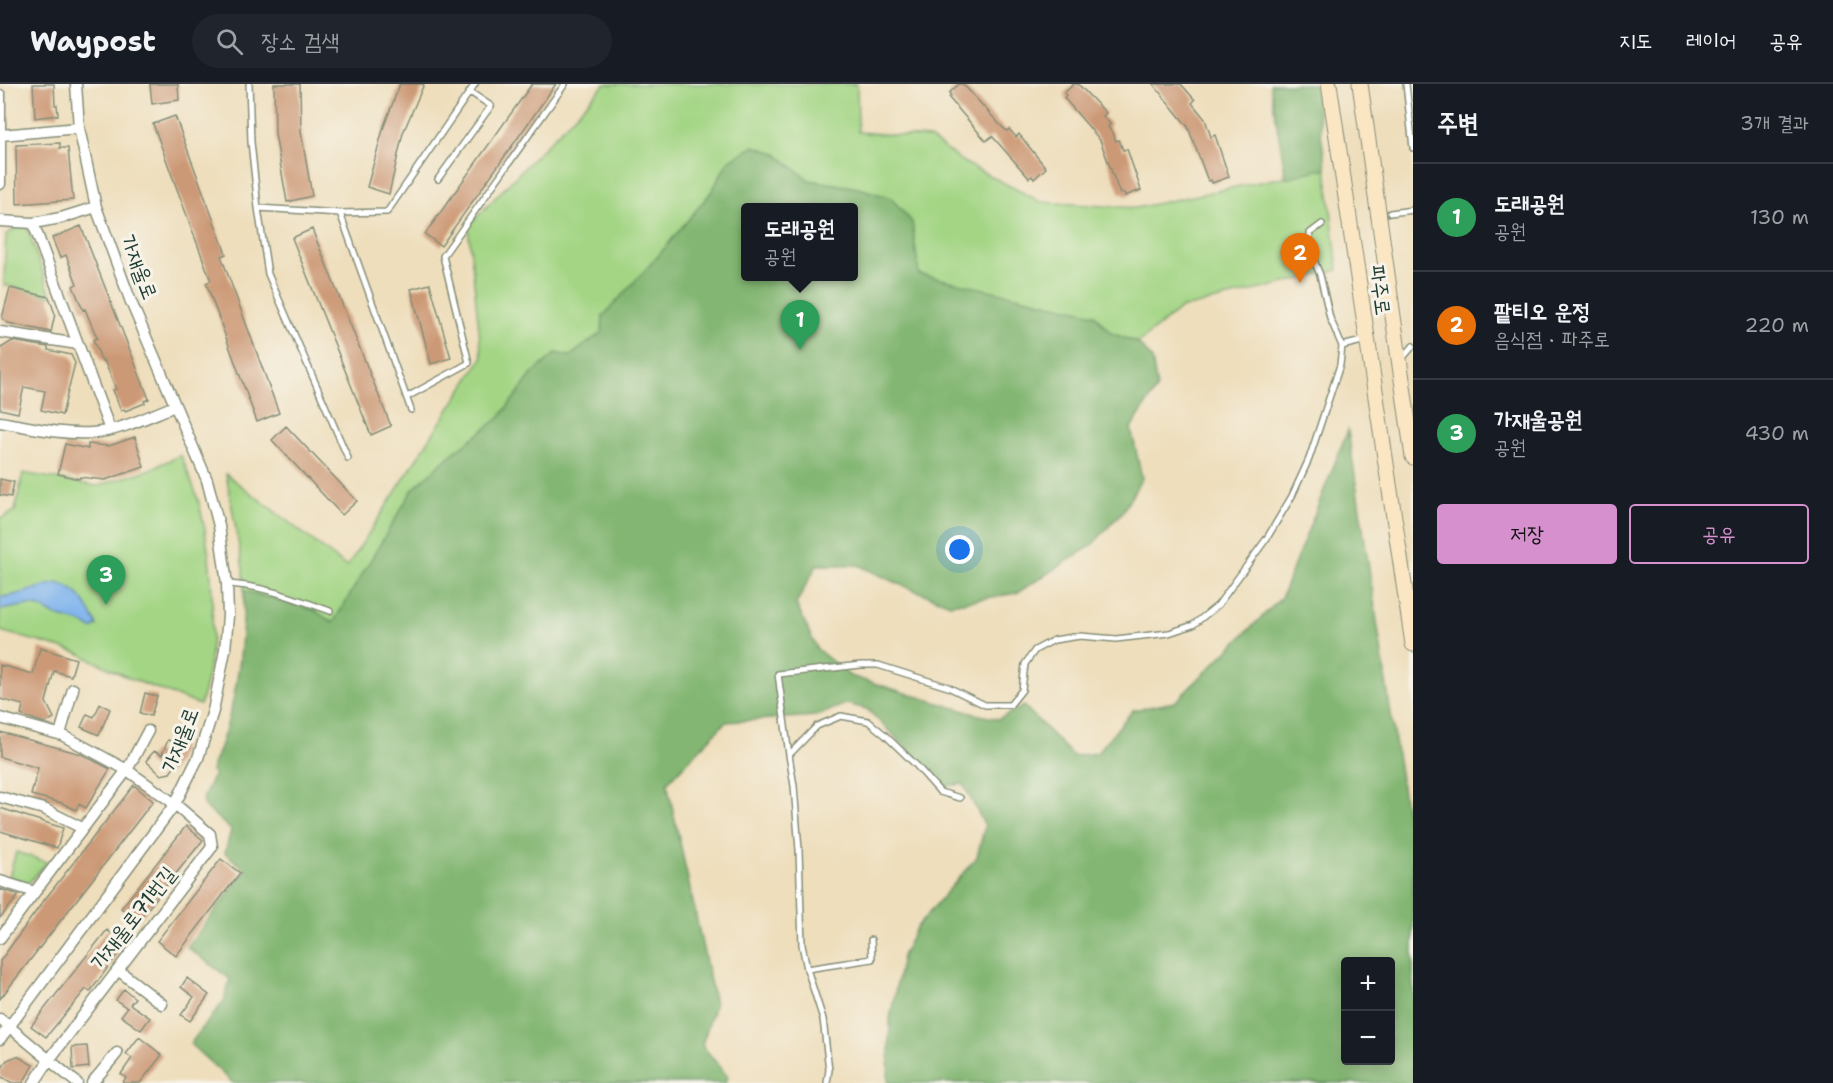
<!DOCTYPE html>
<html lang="ko">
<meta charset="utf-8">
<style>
body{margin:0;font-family:"Shantell Sans","Poor Story",sans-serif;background:#20242c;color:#f1f3f6}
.controls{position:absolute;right:18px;bottom:18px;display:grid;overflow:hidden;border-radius:6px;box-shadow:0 3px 15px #0003}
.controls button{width:54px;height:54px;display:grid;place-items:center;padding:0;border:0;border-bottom:2px solid #363941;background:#171b24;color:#f1f3f6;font:30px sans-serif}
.you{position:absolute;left:960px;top:466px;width:21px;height:21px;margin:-15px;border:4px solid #fff;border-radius:50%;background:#1a73e8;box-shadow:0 0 0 9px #1a73e833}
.badge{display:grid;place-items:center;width:39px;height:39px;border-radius:50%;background:#d690ce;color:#fff;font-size:20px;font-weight:700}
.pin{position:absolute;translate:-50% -50px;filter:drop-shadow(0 2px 3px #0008)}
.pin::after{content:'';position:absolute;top:32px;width:21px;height:18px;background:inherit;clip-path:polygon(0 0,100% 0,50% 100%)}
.popup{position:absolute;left:741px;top:119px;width:117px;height:78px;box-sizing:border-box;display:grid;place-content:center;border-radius:6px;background:#171b24;filter:drop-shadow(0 2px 4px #0005);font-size:20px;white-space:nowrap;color:#9ea1a6}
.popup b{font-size:22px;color:#f1f3f6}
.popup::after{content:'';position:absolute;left:50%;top:100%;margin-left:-12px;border:12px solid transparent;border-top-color:#171b24}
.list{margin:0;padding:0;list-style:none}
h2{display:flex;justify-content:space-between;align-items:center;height:78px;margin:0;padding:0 24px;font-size:26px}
h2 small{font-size:20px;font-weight:400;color:#9ea1a6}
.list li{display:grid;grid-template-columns:39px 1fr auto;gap:18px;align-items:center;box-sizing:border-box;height:108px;padding:0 24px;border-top:2px solid #363941}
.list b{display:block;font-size:22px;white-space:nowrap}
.list p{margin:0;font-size:20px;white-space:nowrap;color:#9ea1a6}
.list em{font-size:20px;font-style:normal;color:#9ea1a6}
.actions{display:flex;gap:12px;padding:18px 24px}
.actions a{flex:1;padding:14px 0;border:2px solid #d690ce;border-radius:6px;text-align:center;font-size:21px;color:#d690ce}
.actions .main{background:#d690ce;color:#111}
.icon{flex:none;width:33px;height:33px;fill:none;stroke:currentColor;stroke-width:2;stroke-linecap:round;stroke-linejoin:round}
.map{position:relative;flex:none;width:1413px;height:999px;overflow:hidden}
header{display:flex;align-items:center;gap:36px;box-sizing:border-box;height:84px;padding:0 30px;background:#171b24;border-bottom:2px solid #363941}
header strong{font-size:28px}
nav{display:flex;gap:33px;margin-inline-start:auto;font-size:21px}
.search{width:420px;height:54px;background:#20242c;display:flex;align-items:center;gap:15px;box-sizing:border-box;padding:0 21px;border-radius:33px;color:#9ea1a6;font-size:22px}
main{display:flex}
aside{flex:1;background:#171b24}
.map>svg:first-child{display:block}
.green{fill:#a3d584;stroke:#61895c;stroke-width:1.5;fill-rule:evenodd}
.forest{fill:#82b672;stroke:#507a53;stroke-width:1.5;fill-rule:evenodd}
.water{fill:#80b4ed;stroke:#507890;stroke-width:1.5}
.building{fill:#cc9976}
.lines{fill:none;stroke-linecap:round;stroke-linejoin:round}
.lane-casing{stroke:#868e78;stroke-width:8}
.street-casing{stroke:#868e78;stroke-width:13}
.secondary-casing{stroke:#868e78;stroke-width:17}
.lane{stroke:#fff;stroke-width:5}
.street{stroke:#fff;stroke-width:10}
.secondary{stroke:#fbe6c4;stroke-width:15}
.labels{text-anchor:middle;stroke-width:6;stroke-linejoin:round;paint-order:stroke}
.street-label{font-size:21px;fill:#1f3d34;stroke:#f7f3e8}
</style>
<header>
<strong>Waypost</strong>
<div class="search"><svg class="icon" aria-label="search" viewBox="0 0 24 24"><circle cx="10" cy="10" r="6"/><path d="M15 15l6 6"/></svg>장소 검색</div>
<nav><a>지도</a><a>레이어</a><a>공유</a></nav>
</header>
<main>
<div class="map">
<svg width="1413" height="999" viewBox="0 0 1413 999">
<rect width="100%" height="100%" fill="#f7f3e8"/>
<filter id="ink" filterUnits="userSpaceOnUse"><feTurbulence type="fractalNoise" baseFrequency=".0167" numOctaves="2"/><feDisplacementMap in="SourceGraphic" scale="12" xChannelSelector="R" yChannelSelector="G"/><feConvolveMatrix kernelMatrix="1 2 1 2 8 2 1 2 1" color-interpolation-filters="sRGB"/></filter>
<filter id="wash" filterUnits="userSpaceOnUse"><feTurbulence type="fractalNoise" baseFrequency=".008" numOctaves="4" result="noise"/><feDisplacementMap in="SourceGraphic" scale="24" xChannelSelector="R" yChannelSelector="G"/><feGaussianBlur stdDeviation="1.35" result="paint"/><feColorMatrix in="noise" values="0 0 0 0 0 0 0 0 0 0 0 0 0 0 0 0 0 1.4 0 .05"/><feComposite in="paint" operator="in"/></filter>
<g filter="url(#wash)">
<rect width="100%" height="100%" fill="#eedebc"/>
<!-- green -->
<path class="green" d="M605,0H857L858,48L930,54L965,79L1041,118L1136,124L1326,84L1338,186L1180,225L1138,259L333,539L313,526L244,507L243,485L226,390L347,483L482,274L468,142ZM746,124H854V192H746Z
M18,142H24L28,146L51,212L4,201L6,151Z
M181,371C187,388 196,406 200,423C214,479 219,567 200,621L129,594L76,568L0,547V435L15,427L23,389L97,402L148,386Z
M16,768L47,778L29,799L9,793Z"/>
<!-- forest -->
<path class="forest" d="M1270,0H1314L1326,84L1286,94Z
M754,62L775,69L809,96L859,104L891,114L912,138L919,190L1094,230L1111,249L1138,259L1152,275L1157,304L1131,344L1142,394L1123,427L1091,462L1017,509L950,520L901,501L858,481H817L796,520L817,565L850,592L975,630L998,635L1024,622L1073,672L1097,669L1133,626L1175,618L1281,514L1348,346L1406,729L1413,728V999H888L890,935L902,872L916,844L977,773L985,742L963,700L945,702L867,625L846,620L816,632L726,638L667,699L715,920L702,961L728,993L725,999H233L190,960L224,917L230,895L187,863L246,786L225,769L231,746L203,721L204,711L214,691L211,686C236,629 243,569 244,507L314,526L333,539L413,405L448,373L499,334L533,289L556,269L570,272L602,248L603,232L658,172L712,107L728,77ZM746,124H854V192H746ZM1346,878H1390V976H1346Z"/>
<!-- water -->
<path class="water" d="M58,499C82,507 86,520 97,541L92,545L82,539L56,532L40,523L28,521L0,526V513C22,512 37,502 58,499Z"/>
<g id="blocks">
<!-- building -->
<path class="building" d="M33,0H54L55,21H57L58,31L35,34Z
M150,0H178L179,16L152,20Z
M274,0H300L301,48L312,112L287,118L275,50Z
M400,0H424L403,49L389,110L367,103L384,42Z
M532,0H556L441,162L425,150Z
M959,0H963L1002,43L1007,47L1009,45L1016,53L1019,50L1046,84L1034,95L1032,92L1029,94L992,52L986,57L949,14L951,12L949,9Z
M1074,0H1078L1106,29L1103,32L1110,40L1108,43L1113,49L1116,57L1119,56L1123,66L1127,65L1141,106L1125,112L1124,109L1120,110L1100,56L1064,14L1066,11L1064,9Z
M1153,0H1181L1195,16L1192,19L1205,35L1211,53L1215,51L1229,93L1212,99L1211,96L1208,97L1188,43Z
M175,32L226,170L221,172L279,329L257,338L206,199L211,197L153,40Z
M60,59V64H68L73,116L17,120L16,61Z
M81,142L149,315L144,317L145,319L125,327L124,325L121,327L113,306L116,305L104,276L102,277L93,256L97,254L85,225L83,226L73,202L77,200L66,171L60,174L52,154Z
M312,145L391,342L371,351L292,154Z
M430,200L451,274L431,280L411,205Z
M10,204L49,213L55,230L51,248L8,239L2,234Z
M12,257L48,263V266L71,271L75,279L62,331L41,326L45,307L24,303L18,329L0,325V271L1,264Z
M286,342L357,417L342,431L272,356Z
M135,353L144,383L105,396L80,393L79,395L58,390L65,360L88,365V360L109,362Z
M0,395L14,398L11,413L0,411Z
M40,564L76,575L71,592L54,587L46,618L54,634L45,639L21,631L23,621L0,615V581L33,590Z
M145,609L157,612L151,632L140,629Z
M100,620L110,625L99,651L81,643L87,630L94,633Z
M0,648L81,670L110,685L86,724L79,720L76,726L62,719L31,711L38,684L0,673Z
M168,656L183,661L178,678L170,689L161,691L146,677L154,667L162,671Z
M134,701L153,717L0,915V877L42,819Z
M0,724L63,744L57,764L0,747Z
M186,742L203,756L138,837L121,824Z
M221,775L240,789L176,872L157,857Z
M0,805L19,811L0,834Z
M107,846L125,860L90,908L86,905L46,953L31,942Z
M187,894L209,911L190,937L181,931L194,913L181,903Z
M124,905L135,914L130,920L150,934L141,946L121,932L127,924L116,916Z
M139,953L162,971L140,999H122L126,994L121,990L132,974L126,970Z
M87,962L89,983L73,985L72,963Z
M17,972L33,981L23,999H12L0,992V987L7,976Z"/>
</g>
</g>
<g filter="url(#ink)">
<use href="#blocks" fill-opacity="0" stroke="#868e78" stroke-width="1.5"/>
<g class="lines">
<!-- lane casing -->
<g class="lane-casing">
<path id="lane" d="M249,0L251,58L258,124L268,190L348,374
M1406,0L1413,64
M438,95L491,22L470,8
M258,124L340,129L387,128L475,0
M340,129L411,326
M1390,129L1413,126
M1342,262L1366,256
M1402,275L1413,262
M407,313L469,279L443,172L565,0
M228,500C264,502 297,515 330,527
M789,671L778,590L861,581H878L948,603L985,621H1010L1022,606L1025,580L1035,566L1054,556L1080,552L1116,555L1169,549L1193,541L1218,521L1267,454L1292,412L1309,375L1340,281L1342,262L1330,234L1320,191L1309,164L1310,149L1322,140
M807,885L872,875L871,856
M827,999L829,986L823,935L807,885L802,861L799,766L794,702L789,671L817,642L841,632L868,637L885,651L916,681L940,708L960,714"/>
</g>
<!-- street casing -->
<g class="street-casing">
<path id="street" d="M0,11V100
M1,51L79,44
M0,137L33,139L61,134L96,123
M33,139L110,346
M0,248L78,260
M0,338C30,343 62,351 92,349C120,347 149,332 175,322
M0,634L62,651L127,686L175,720L210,750L212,763L49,976L34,999
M60,650L73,605
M0,713L44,725L82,744
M0,797L35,808
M0,854L127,686L148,647
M118,886L162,920
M0,935L77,999
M0,955L175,720L198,674L213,627L225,566L228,532L227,500L219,442L207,396L131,218L96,123L79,44L76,0
M92,999L117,969"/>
</g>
<!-- secondary casing -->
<g class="secondary-casing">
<path id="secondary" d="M1329,0L1413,560
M1360,0L1413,373"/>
</g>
<!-- lane -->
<use href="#lane" class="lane"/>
<!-- street -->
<use href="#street" class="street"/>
<!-- secondary -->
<use href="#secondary" class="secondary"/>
</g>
</g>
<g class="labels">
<!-- street labels -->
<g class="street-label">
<text transform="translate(139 183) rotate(69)" y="7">가재울로</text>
<text transform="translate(1380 206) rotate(82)" y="7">파주로</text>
<text transform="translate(180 656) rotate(-69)" y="7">가재울로</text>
<text transform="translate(133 834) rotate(-52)" y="7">가재울로71번길</text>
</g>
</g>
</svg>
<div class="controls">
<button>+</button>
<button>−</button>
</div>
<div class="you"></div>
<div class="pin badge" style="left:800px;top:266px;background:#2e9e5b">1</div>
<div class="popup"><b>도래공원</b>공원</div>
<div class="pin badge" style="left:1300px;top:199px;background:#e8710a">2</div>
<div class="pin badge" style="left:106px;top:521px;background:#2e9e5b">3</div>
</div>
<aside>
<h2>주변<small>3개 결과</small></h2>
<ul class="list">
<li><span class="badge" style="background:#2e9e5b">1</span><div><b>도래공원</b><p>공원</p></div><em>130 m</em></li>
<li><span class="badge" style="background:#e8710a">2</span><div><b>팥티오 운정</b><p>음식점 · 파주로</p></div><em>220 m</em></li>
<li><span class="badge" style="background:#2e9e5b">3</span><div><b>가재울공원</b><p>공원</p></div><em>430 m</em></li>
</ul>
<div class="actions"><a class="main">저장</a><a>공유</a></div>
</aside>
</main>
